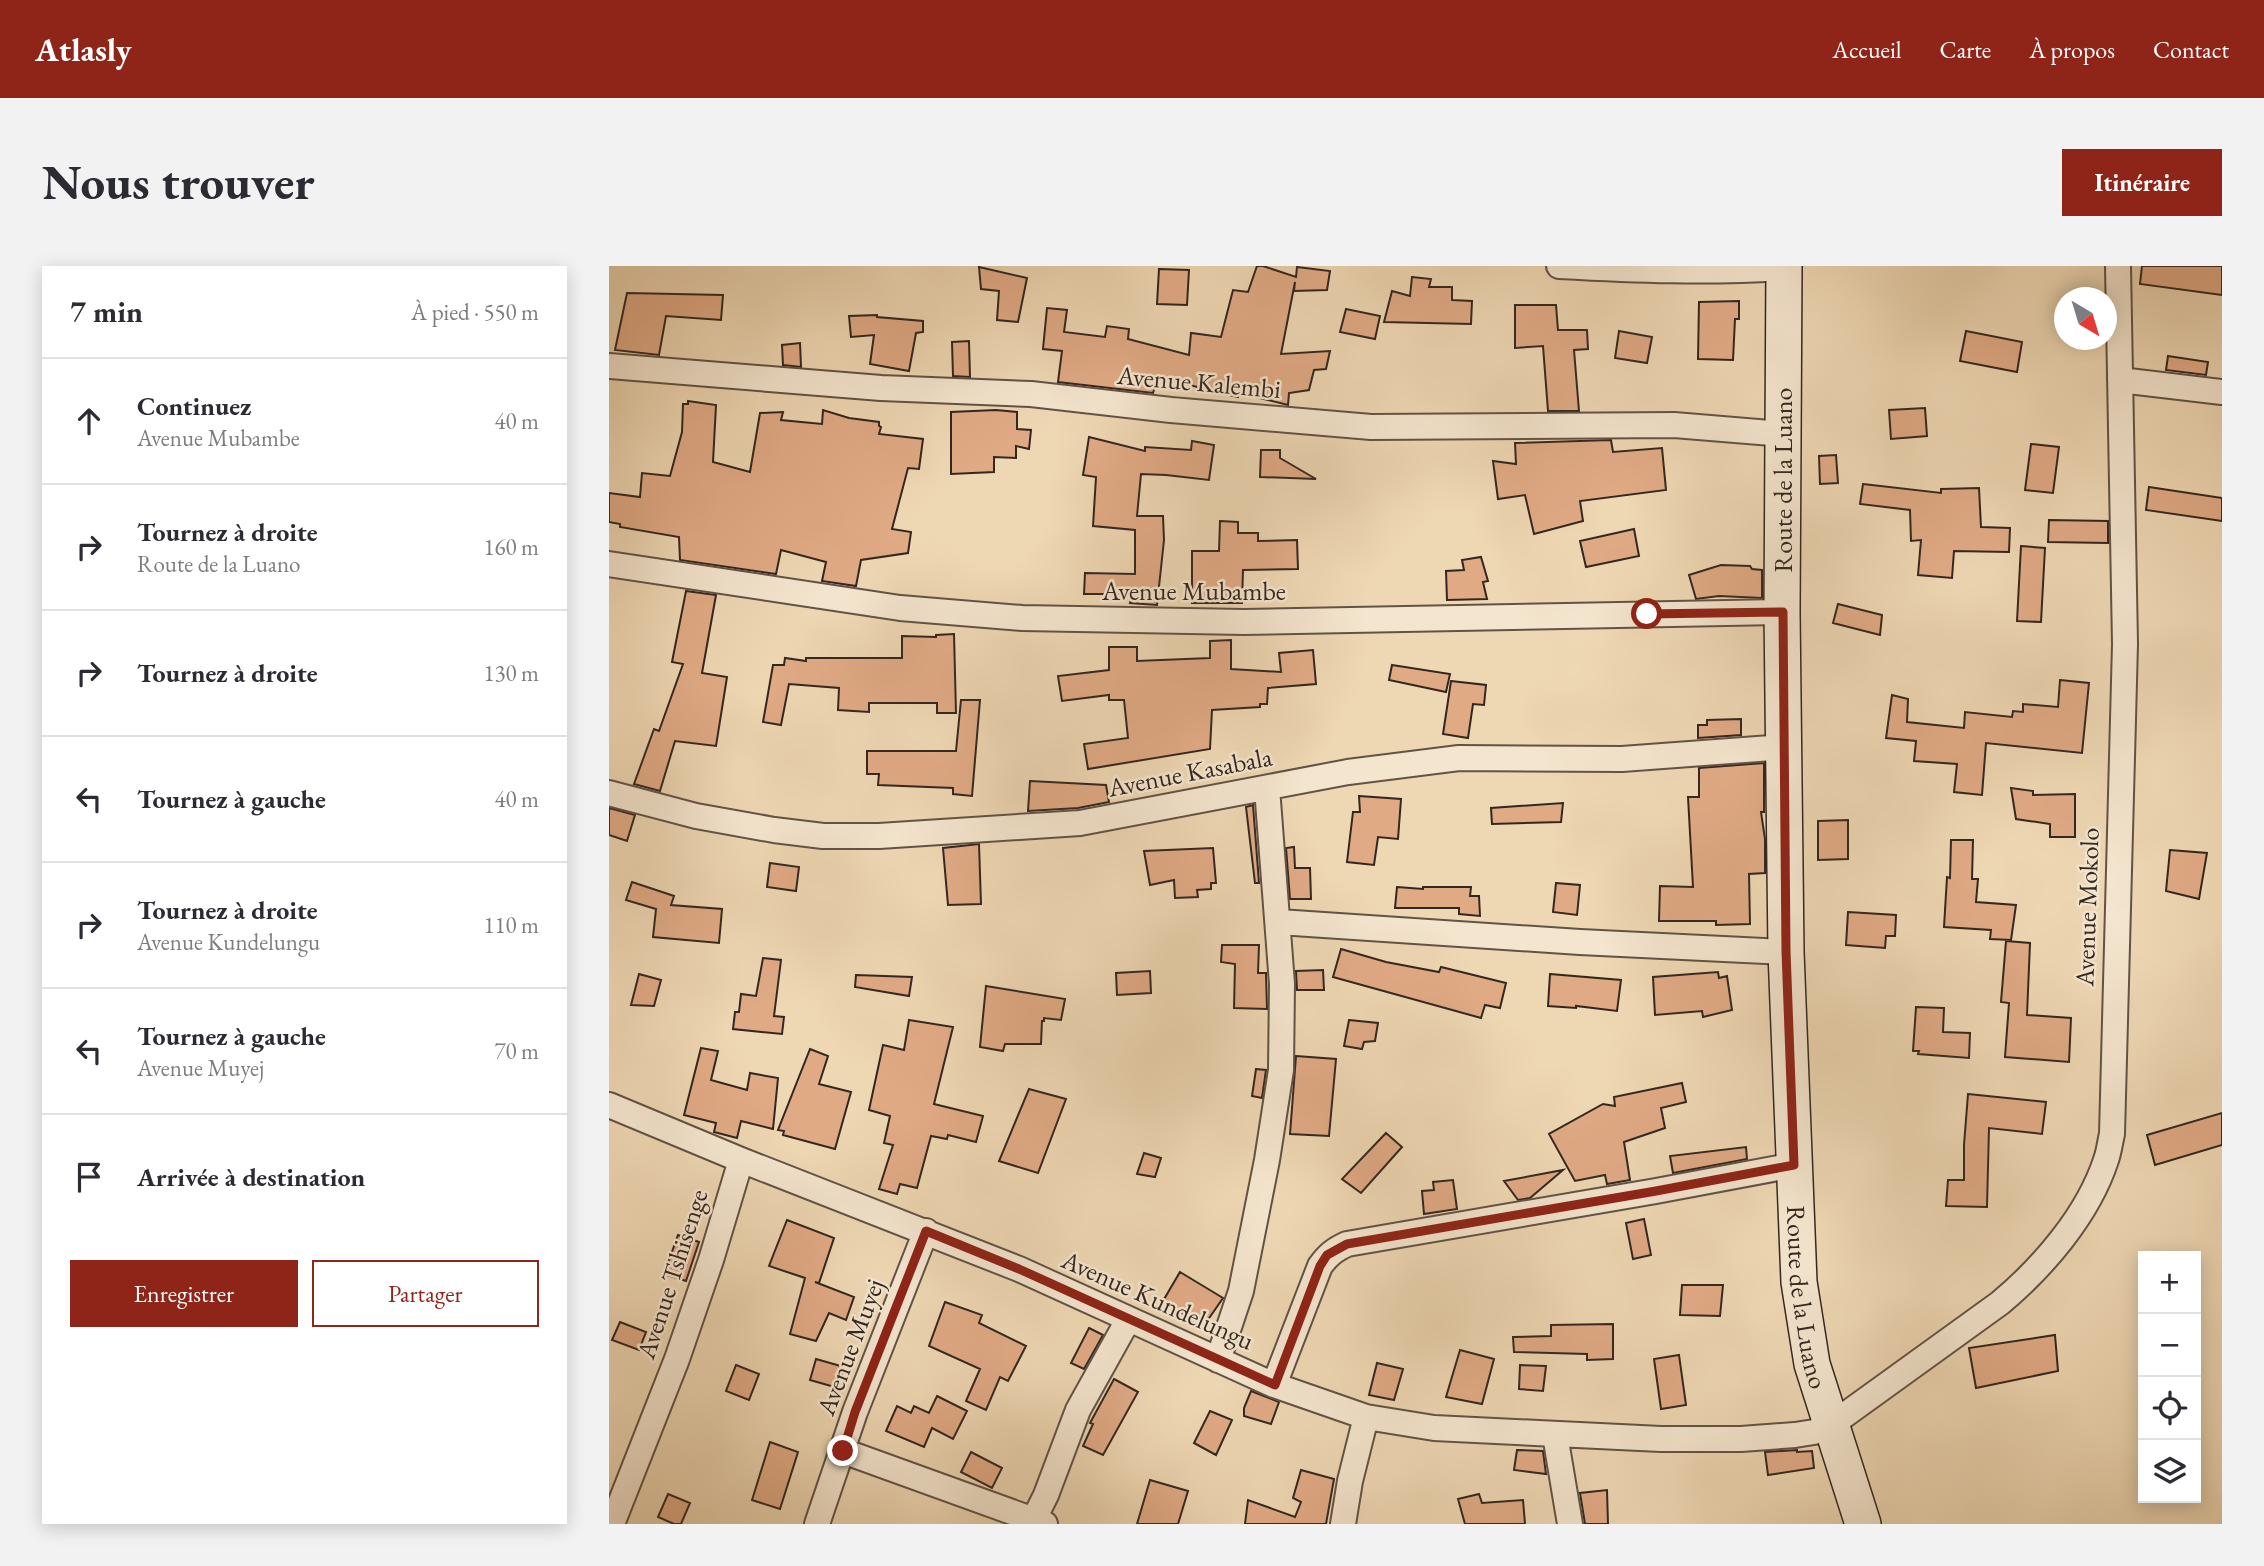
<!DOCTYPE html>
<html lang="fr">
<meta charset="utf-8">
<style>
body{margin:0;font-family:"EB Garamond",serif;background:#f2f2f3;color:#2b2b33}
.controls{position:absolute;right:21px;bottom:21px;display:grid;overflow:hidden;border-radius:0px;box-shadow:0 4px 18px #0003}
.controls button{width:63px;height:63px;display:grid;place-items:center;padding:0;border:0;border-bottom:2px solid #e1e1e2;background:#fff;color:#2b2b33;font:35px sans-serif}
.compass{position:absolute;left:1445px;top:21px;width:63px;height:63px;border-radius:50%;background:#fff;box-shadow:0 4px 18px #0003;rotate:142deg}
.stop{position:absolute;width:21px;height:21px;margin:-16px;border:5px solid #8f2418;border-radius:50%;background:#fff}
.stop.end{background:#8f2418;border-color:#fff;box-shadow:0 2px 7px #0008}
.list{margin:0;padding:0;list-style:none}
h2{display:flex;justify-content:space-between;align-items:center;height:91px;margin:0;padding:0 28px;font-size:30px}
h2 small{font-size:23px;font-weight:400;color:#7c7c81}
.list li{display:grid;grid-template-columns:46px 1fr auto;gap:21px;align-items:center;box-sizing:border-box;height:126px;padding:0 28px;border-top:2px solid #e1e1e2}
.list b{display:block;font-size:26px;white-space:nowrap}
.list p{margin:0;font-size:23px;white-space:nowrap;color:#7c7c81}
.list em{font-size:23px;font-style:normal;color:#7c7c81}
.actions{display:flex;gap:14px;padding:21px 28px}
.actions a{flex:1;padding:16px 0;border:2px solid #8f2418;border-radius:0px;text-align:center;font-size:24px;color:#8f2418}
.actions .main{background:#8f2418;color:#fff}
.icon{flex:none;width:38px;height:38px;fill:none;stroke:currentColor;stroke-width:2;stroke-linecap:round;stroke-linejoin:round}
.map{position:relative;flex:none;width:1613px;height:1258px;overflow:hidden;border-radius:0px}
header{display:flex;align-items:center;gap:42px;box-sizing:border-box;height:98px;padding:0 35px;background:#8f2418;color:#fff}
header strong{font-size:33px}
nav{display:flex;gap:38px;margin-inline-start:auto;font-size:24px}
.intro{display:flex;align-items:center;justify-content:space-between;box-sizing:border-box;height:168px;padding:0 42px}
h1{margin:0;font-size:49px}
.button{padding:18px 32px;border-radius:0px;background:#8f2418;color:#fff;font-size:24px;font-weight:700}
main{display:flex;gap:42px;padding:0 42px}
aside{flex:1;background:#fff;border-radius:0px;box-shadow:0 4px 18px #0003}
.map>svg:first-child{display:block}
.building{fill:#e0aa85;stroke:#332721;stroke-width:2}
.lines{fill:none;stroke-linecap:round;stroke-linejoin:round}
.street-casing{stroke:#625346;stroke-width:28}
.secondary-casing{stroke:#332721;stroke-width:38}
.street{stroke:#f4e5ce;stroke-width:24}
.secondary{stroke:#f4e5ce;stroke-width:35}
.route{stroke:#8f2418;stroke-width:9}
.labels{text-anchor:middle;stroke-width:5;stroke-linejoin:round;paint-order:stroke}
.street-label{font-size:26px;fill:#332721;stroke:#f4e5ce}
</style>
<header>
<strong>Atlasly</strong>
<nav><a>Accueil</a><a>Carte</a><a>À propos</a><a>Contact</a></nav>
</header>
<div class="intro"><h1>Nous trouver</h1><a class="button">Itinéraire</a></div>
<main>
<aside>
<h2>7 min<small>À pied · 550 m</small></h2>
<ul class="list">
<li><svg class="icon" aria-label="ahead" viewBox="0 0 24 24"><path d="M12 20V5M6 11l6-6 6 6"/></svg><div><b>Continuez</b><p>Avenue Mubambe</p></div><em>40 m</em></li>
<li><svg class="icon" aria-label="right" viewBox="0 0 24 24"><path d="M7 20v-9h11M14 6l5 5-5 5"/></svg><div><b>Tournez à droite</b><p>Route de la Luano</p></div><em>160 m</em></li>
<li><svg class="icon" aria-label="right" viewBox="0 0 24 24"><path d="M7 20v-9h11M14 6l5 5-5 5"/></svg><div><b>Tournez à droite</b></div><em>130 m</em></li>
<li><svg class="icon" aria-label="left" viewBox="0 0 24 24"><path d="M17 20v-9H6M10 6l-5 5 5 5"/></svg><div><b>Tournez à gauche</b></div><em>40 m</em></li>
<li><svg class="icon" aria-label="right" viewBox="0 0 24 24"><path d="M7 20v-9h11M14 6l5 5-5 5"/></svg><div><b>Tournez à droite</b><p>Avenue Kundelungu</p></div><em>110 m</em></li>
<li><svg class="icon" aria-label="left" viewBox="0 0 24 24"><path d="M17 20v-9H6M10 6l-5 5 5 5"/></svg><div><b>Tournez à gauche</b><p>Avenue Muyej</p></div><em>70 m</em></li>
<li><svg class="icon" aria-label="arrive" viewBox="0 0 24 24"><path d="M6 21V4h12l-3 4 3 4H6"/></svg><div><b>Arrivée à destination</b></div></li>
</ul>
<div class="actions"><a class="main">Enregistrer</a><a>Partager</a></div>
</aside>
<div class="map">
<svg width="1613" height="1258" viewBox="0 0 1613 1258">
<rect width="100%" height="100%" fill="#eed7b3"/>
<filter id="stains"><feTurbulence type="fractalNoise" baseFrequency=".00286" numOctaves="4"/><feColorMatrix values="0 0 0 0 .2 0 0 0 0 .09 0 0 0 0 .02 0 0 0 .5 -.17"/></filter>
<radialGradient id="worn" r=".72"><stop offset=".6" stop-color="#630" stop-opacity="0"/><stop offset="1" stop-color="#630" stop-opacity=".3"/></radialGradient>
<!-- building -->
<path class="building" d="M648,0H654L687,11L688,1L721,5L718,24L685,25L686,16L672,88L721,85L717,103L705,104L700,124L680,127L679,139L630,127L629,131L612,127L549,111L544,127L449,116L453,85L434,83L438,42L458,44L455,66L496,71L498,60L520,63L519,73L580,89L582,67L612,71L624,24L639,26Z
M1533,0H1613V29L1531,18Z
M370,1L418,12L409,56L388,54L390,25L372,23Z
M550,3L580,4L578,39L548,38Z
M803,11L822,13L820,21H843V34L863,35L862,58L775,56L783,25L801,30Z
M18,27L114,29L112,54L57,50L50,89L6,84Z
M1130,35V53H1126L1124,94L1089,93L1090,36Z
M906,39H947L949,64H978L979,83L965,84L970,145H939L934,80L906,82Z
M737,43L771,50L766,73L731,66Z
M268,49V51L314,55V66L307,67L300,105L261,98L265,69L242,71L240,50Z
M1010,65L1043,71L1038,97L1006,92Z
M1357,65L1413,76L1408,106L1351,95Z
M360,75L361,111L344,110L343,76Z
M191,77L192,101L174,99L173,79Z
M1559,90L1599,96L1597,109L1557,104Z
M79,135L107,139L104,196L141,206L151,147L174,146L172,154L213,158L214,144L240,152L270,156V160L272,161L270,168L314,173L310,203L299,202L283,263L302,266L299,287L252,294L247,320L213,315L217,296L172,284L167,308L71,294L70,271L11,261V258L0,256V227L31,231L33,207L61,210L73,166L74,138H79Z
M1316,142L1318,170L1282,173L1280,144Z
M387,144L408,146V163L422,164L420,183L407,180V192L385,191V206L342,208V146Z
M480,171L536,185V181L582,184L583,175L605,179L600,214L557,209L532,208L528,250H554L555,274L548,339L521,337L524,328H475L476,307L526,308V264L484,260L487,211L474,209Z
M1002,174L1004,186L1053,182L1057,224L971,235L974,255L925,268L916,229L889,233L884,195L907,198L906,177Z
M1422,178L1450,181L1444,227L1416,224Z
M652,184H671V192L707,213L651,211Z
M1227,189L1229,217L1211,218L1210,190Z
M1254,218L1332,227V223L1370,222L1372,261L1401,262L1400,286L1345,285L1343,312L1309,309L1312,274L1302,275L1301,244L1251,238Z
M1540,221L1613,232V255L1537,244Z
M1440,254L1499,255V277L1439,276Z
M611,255L629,256V267H649V275L688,274L689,303L634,304L633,337H583V285H610Z
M1025,263L1030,290L977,301L971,275Z
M1412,280L1436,282L1432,356L1408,355Z
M872,291L879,315L874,316L878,333L838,334L837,305L855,304L853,294Z
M1112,299L1141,300L1143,303L1153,304V332L1110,330L1087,333L1080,309Z
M77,325L107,329L93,407L118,411L107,480L66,475L51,525L25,518L45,463L50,465L74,398L63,396Z
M1229,338L1273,349L1271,369L1224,357Z
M345,368L347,447H328V437H260V446L229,444L230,422L180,418L172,459L154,456L164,399H175L176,392L197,395V392H293V370L327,371V369Z
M622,374V403L672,406L670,387L704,384L707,418L659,422L658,438H651V441L603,444L601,483L479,503L475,478L519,472L515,434H500V429L453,435L449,410L500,404V381H528V395L601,392V375Z
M783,399L841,408L837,426L780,414Z
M1451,414L1480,417L1473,487L1377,477L1373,529L1345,526L1348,498L1305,495L1307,475L1277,472L1283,429L1299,433L1298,456L1355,462L1356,446L1403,451L1404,445L1414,446V438L1449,441Z
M842,415L877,419L875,439L864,438L859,472L834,468Z
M352,434H371L363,530L344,528V522L269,519L270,508H258V485H347Z
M1132,453V469L1089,472V459H1098V454Z
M1155,497V546H1152L1156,573V607L1140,608L1141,658L1107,659V655H1050L1051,620L1084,621L1079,531H1090V502Z
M421,515L497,519L500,536L469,542L419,545Z
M1402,522L1424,525V529L1466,528V571H1441V558L1407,553Z
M750,530L792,533L789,573L769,571L765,599L738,596L744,546H751Z
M954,537L952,556L883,558L882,542Z
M644,539L650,617H646L637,541Z
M0,542L26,549L18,575L0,569Z
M1239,554V593L1209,594V555Z
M1342,574H1364L1363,613H1369L1367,636L1407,639L1402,674L1381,673L1382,664L1335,661L1338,611L1341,612Z
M370,578L372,638L339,639L334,582Z
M685,581L686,602H701L702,633H681L677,582Z
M604,582L607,617H602V623L588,624L589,631L566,632L565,614L541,619L535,585Z
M1561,584L1598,587L1590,633L1557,625Z
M161,597L190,601L187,625L158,621Z
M23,616L65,630L62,639L113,643L110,677L44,671L47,643L17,634Z
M947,617L971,619L968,649L944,646Z
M788,621L814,623V621H862L861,630H870L871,650L850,648V642H786Z
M1239,646L1287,649L1286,670H1277L1276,682L1237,679Z
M1397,675L1421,677L1418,749L1462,752L1460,796L1396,791L1400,737L1392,736Z
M613,679H650L649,707H657L658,743L625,742L626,698L612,696Z
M732,683L777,696L830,706L832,701L897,717L891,742L876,739L872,752L724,711Z
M154,692L172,694L165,750L175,751L173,768L124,763L126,746H130L132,728L147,730Z
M714,704L715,724H688L687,705Z
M541,705L542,727L508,729L507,707Z
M1109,706L1110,712L1118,710L1123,744L1094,751L1093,745L1046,749L1044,711Z
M30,708L52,714L45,740L22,739Z
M941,708L1012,714L1008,745L967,740V742L939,740Z
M247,709L303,711L300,730L246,721Z
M377,720L456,733L452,754L435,752V755H433L432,778H396L394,785L371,781Z
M1307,741L1335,742L1334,766L1361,767L1360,792L1309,788L1310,785H1304Z
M300,754L344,761L325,838L374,850L367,876L339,869L338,873L322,870L308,922L291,918L288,928L270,923L284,879L275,877L281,850L260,844L274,779L295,784Z
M740,754L769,757L766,775L755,776L753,783L735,780Z
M92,782L109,785L102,814L138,824L141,807L169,812L164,863L132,855L128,872L105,866L107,857L75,849Z
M201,783L219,790L210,818L242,826L226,883L174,869L175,865L169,864Z
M687,790L727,793L720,870L681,868Z
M647,803L657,804L653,832L643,830Z
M1073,817L1077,836L1052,842L1056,862L1015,876L1021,914L998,918L996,909L966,915L940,868L994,838L1006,840L1005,831Z
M420,823L457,833L429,907L390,895Z
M1359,828L1437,836L1433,868L1380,862L1378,941L1337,940L1339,914H1355V879Z
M1613,847V879L1546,899L1538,869Z
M777,867L793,881L752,927L733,913Z
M1137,881L1138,893L1064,907L1061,890Z
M535,887L552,892L546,911L528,908Z
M954,904L921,932L909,934L895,915Z
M844,914L848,943L815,948L813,925L825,924L824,916Z
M1035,953L1042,989L1024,993L1017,957Z
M178,954L225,972L210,1017L206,1016L245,1031L237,1054L220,1047L207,1075L181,1068L196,1012L160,1000Z
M69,969L90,976L77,1015L55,1008Z
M571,1006L614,1032L594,1061L554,1035Z
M1073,1019H1114L1111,1050L1071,1049Z
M336,1036L373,1049L370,1057L417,1080L399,1115L391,1111L377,1144L357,1135L371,1103L320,1080Z
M11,1056L37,1066L30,1084L3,1074Z
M1004,1058V1093L978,1094V1088L905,1086L904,1071L942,1070V1059Z
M480,1062L494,1069L475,1103L462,1097Z
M1446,1069L1449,1105L1367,1122L1360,1082Z
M851,1084L885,1093L873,1138L837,1131Z
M1070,1089L1077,1139L1052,1143L1045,1093Z
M207,1093L235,1101L229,1122L201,1114Z
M768,1097L794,1103L785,1134L760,1129Z
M127,1099L150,1108L140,1134L117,1125Z
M911,1099L937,1100L934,1125L910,1123Z
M505,1113L529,1126L494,1189L474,1180L484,1158L481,1157Z
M642,1125L670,1136L662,1158L635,1150V1142Z
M328,1130L358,1145L344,1173L323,1162L315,1181L277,1165L288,1140L302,1147L305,1140L320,1147Z
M601,1145L623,1154L607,1189L585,1177Z
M161,1176L189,1186L171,1243L143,1234Z
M908,1184L934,1185L937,1208L905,1204Z
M1188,1184V1186L1203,1185L1205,1202L1159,1209L1156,1186Z
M362,1186L393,1202L383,1222L352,1206Z
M692,1204L725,1213L717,1258H636L639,1234L686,1251L692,1236L684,1232Z
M541,1214L579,1225L569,1258H528Z
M998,1224L999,1258H976L971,1227Z
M59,1228L81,1237L72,1258H65L49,1251Z
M870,1228L873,1237L914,1234L916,1258H856L849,1233Z"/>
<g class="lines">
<!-- street casing -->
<g class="street-casing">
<path id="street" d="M950,0C1025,4 1100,7 1175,2
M0,100L272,122L422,128L562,144L762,161L1065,159L1175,168
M1511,114L1613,126
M0,298L291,342L413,352L635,356L1173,346
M0,527L87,550L165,564L214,570H270L471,557L739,506L850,492L1013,493L1176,481
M670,656L971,676L1177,686
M0,839L132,894L410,1003L665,1119L757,1151L825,1162L1052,1173H1132L1186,1169L1205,1166L1222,1159L1391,1037C1434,1001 1479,949 1497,894C1500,886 1501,876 1503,868L1516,378L1509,0
M609,1094L632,1025L658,894L672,804L673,718L658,522
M665,1119L711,1000C719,989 725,984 738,978L1047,925L1185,899
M946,1169L961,1258
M234,1185L436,1258
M425,1253L437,1229L469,1144L519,1054
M3,1258L68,1093L102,994L132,894
M208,1258L246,1146L317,965
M734,1258L741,1215L757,1151"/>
</g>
<!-- secondary casing -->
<g class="secondary-casing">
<g id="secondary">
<path id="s1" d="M1175,0L1173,346L1177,686L1190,1016L1203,1098L1254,1258"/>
</g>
</g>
<!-- street -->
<use href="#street" class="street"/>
<!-- secondary -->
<use href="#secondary" class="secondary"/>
</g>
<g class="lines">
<!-- route -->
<path class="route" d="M234,1185L246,1146L317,965L410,1003L666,1119L711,1000L718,989L738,978L1047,925L1185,899L1177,685L1174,346L1038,348"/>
</g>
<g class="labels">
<!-- street labels -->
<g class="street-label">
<text transform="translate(590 116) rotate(5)" y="9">Avenue Kalembi</text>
<text transform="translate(1174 214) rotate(-90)" y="9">Route de la Luano</text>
<text x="585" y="334">Avenue Mubambe</text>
<text transform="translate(581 506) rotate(-11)" y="9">Avenue Kasabala</text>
<text transform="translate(1478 641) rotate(-88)" y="9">Avenue Mokolo</text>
<text transform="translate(63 1008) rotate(-72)" y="9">Avenue Tshisenge</text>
<text dy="9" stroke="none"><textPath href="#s1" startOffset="1032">Route de la Luano</textPath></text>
<text transform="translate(549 1034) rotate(24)" y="9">Avenue Kundelungu</text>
<text transform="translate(241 1081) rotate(-69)" y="9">Avenue Muyej</text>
</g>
</g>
<rect width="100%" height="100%" filter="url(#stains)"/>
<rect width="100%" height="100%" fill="url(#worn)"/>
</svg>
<div class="controls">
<button>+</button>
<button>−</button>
<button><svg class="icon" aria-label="locate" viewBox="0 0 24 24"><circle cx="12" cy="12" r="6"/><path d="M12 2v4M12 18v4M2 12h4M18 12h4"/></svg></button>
<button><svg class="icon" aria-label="layers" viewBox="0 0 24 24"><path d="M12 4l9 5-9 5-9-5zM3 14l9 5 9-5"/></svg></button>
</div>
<svg class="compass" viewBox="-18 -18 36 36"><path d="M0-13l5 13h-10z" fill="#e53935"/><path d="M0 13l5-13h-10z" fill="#7c7c81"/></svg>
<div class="stop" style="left:1038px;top:348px"></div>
<div class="stop end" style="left:234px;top:1185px"></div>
</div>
</main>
